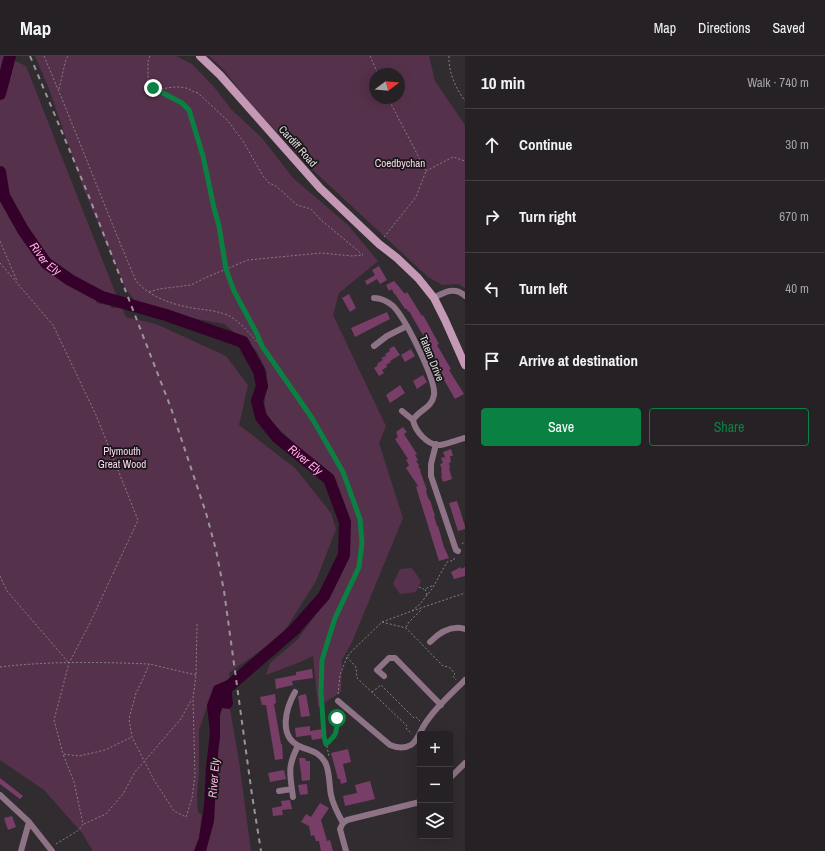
<!DOCTYPE html>
<meta charset="utf-8">
<style>
body{margin:0;font-family:"Archivo Narrow",sans-serif;background:#2d292c;color:#f1f3f6}
.controls{position:absolute;right:12px;bottom:12px;display:grid;overflow:hidden;border-radius:4px;box-shadow:0 4px 16px #0002}
.controls button{width:36px;height:36px;display:grid;place-items:center;padding:0;border:0;border-bottom:1px solid #423e41;background:#252124;color:#f1f3f6;font:20px sans-serif}
.compass{position:absolute;left:369px;top:12px;width:36px;height:36px;border-radius:50%;background:#252124;box-shadow:0 4px 16px #0002;rotate:74deg}
.stop{position:absolute;width:12px;height:12px;margin:-9px;border:3px solid #0b8043;border-radius:50%;background:#fff}
.stop.end{background:#0b8043;border-color:#fff;box-shadow:0 1px 4px #0008}
.list{margin:0;padding:0;list-style:none}
h2{display:flex;justify-content:space-between;align-items:center;height:52px;margin:0;padding:0 16px;font-size:17px}
h2 small{font-size:13px;font-weight:400;color:#a3a3a6}
.list li{display:grid;grid-template-columns:26px 1fr auto;gap:12px;align-items:center;box-sizing:border-box;height:72px;padding:0 16px;border-top:1px solid #423e41}
.list b{display:block;font-size:15px;white-space:nowrap}
.list em{font-size:13px;font-style:normal;color:#a3a3a6}
.actions{display:flex;gap:8px;padding:12px 16px}
.actions a{flex:1;padding:9px 0;border:1px solid #0b8043;border-radius:4px;text-align:center;font-size:14px;color:#0b8043}
.actions .main{background:#0b8043;color:#fff}
.icon{flex:none;width:22px;height:22px;fill:none;stroke:currentColor;stroke-width:2;stroke-linecap:round;stroke-linejoin:round}
.map{position:relative;flex:none;width:465px;height:795px;overflow:hidden}
header{display:flex;align-items:center;gap:24px;box-sizing:border-box;height:56px;padding:0 20px;background:#252124;border-bottom:1px solid #423e41}
header strong{font-size:19px}
nav{display:flex;gap:22px;margin-inline-start:auto;font-size:14px}
main{display:flex}
aside{flex:1;background:#252124}
.map>svg:first-child{display:block}
.green{fill:#56314b;fill-rule:evenodd}
.water{fill:#35002a}
.lines{fill:none;stroke-linecap:round;stroke-linejoin:round}
.river{stroke:#35002a;stroke-width:12}
.building{fill:#783e68}
.path{stroke:#858084;stroke-width:1;stroke-dasharray:2 2;stroke-linecap:butt}
.street{stroke:#8e7285;stroke-width:6}
.secondary{stroke:#c598b6;stroke-width:8}
.rail{stroke:#999598;stroke-width:2;stroke-dasharray:5 5;stroke-linecap:butt}
.route{stroke:#0b8043;stroke-width:5}
.labels{text-anchor:middle;stroke-width:3.5;stroke-linejoin:round;paint-order:stroke}
.street-label{font-size:11px;fill:#e0dddf;stroke:#181517}
.park-label{font-size:11px;fill:#f9d5ed;stroke:#181517}
.water-label{font-size:12px;font-style:italic;fill:#f9b2e2;stroke:#181517}
</style>
<header>
<strong>Map</strong>
<nav><a>Map</a><a>Directions</a><a>Saved</a></nav>
</header>
<main>
<div class="map">
<svg width="465" height="795" viewBox="0 0 465 795">
<rect width="100%" height="100%" fill="#312c30"/>
<!-- green -->
<path class="green" d="M0,0H11L13,4L26,10L117,241L101,243L97,241L96,246L100,248L109,249L112,252L122,251L126,261L156,268L226,300L248,329L239,369L295,412L331,457L336,473L316,525L282,579L229,617L230,623L214,630L199,674V716L197,741L198,756L202,759L199,782L194,795H93L82,777L44,734L0,704Z
M35,0H176L192,8L214,31L231,53L262,82L293,122L348,169L378,205L339,237L333,259L386,370L379,387L403,462L352,586L342,604L341,636L318,651L313,600L298,607L266,619L270,607L297,584L314,561L330,534L339,508L350,484V464L338,445L335,429L320,413L274,368L264,355L267,316L256,294L224,268L182,260H174L136,246L125,232L84,134L49,33Z
M209,0H429L435,25L465,69V232L458,228L442,229L428,221L315,116L253,51L223,13ZM375,18H399V42H375Z
M412,512L421,525L416,536L400,538L393,528L400,513Z
M222,652L230,653L239,705L251,795H206L214,765L215,745L218,719V697L220,680V659Z"/>
<!-- water -->
<path class="water" d="M230,623L233,648L230,653L222,652L220,659V680L218,697V719L215,745L214,765L206,795H194L199,782L204,750L206,711L210,677L207,649L214,630Z"/>
<g class="lines">
<!-- river -->
<g class="river">
<path d="M0,38L10,0"/>
<path id="s1" d="M0,116L4,140L23,174L46,207L70,224L102,241L166,259L243,286L259,315L262,330L257,345L261,361L277,381L329,423L345,466L344,499L324,540L294,574L219,639"/>
</g>
</g>
<!-- building -->
<path class="building" d="M379,210L387,224L380,228L377,223L367,229L365,225L375,219L372,214Z
M394,225L405,238L407,236L422,260L423,259L439,288L437,289L451,313L449,314L464,338L455,343L444,324L445,323L440,316L442,315L440,312H441L432,298L433,297L428,291L430,290L428,288L429,287L426,282L421,276L409,255L408,256L407,253H405L395,238H394L392,233L389,235L386,229Z
M349,238L356,252L350,256L342,242Z
M387,256L390,263L355,281L351,272Z
M394,290L400,299L390,305L391,306L386,309L387,311L382,314L384,317L379,320L374,312L377,310L378,307L383,304L381,302L386,300L385,298L390,295L389,293Z
M411,293L415,300L405,306L401,299Z
M423,319L427,326L417,333L413,325Z
M400,329L405,337L390,347L386,339Z
M403,371L407,376L404,378L417,398L415,399L418,404L416,405L419,409L418,410L421,415H420L427,434H426L427,439L429,444H430L435,460H434L437,470H438L444,491L449,502L439,505L416,431L418,430L406,412L409,409L406,404L408,403L395,383L398,381L396,376Z
M451,393L453,400H450L451,406L449,407L450,412H449L452,423L443,426L441,420H442L441,414H442L440,408L443,407L441,402L445,401L443,396Z
M457,445L465,470V473L458,475L449,447Z
M461,511V513L465,511V520L454,523L451,516Z
M312,613L313,622L292,625L293,629L276,633L275,623L296,619V616Z
M275,638L276,647L274,648L281,688H282L283,703H282L275,704L266,649H262L260,641Z
M306,638L310,660L301,661L298,640Z
M310,670V675L323,673L324,682L312,684L311,679L296,681L295,672Z
M348,693L351,706L343,708L347,726L341,728L340,723H338L331,697Z
M299,702H305L306,705H310V724L302,725Z
M284,714L286,723L270,726L268,717Z
M0,722L23,740L20,743L0,728Z
M370,725L375,743L345,750L343,740L357,737L355,729Z
M307,728L308,738L300,739L298,729Z
M290,744L292,753L282,754L283,759L273,760L272,752L282,750L281,745Z
M320,747L329,752L321,764L327,785L330,784L333,795H321L319,785H316L314,779L311,780L309,770L301,766L306,758L311,761Z
M12,760L16,771L8,774L4,762Z"/>
<g class="lines">
<!-- path -->
<path class="path" d="M44,0C76,75 104,150 136,225C150,241 171,248 192,252C204,254 215,254 227,259C238,263 252,280 260,289C271,301 279,316 288,329C320,374 378,454 358,512C353,529 342,544 335,561C331,573 324,592 322,604C321,610 321,617 321,623C320,649 323,675 329,700
M150,0L148,5V28C161,41 183,41 191,59L203,100L213,152L219,170L226,213L234,235L256,276L261,288
M370,0L378,18
M449,0C448,15 456,33 465,45
M59,33L66,3L68,0
M426,115L453,101L465,105
M384,181L416,141L426,115L388,42
M0,185L17,225
M0,207L53,269L96,359L138,464L90,567L69,607L54,664L63,698
M149,236L159,233L191,229L207,221L248,204L321,197L352,200L363,199L321,164L311,153L297,149L276,130L269,127L263,120L243,85L228,65L198,37C194,36 192,35 189,33C179,29 166,32 157,34
M462,488L465,485
M0,520L7,535L69,607
M419,531L424,533
M427,539L425,533L434,529
M412,555L465,537
M382,566L406,572L443,610L449,611L455,618L453,620L456,624
M406,571L409,566L422,553
M347,601L356,611L357,622L407,670L406,672L412,678
M0,611C49,605 100,606 149,608
M196,619L149,608L143,623L136,637L129,663L132,681L154,724L174,755L186,761L192,742L195,719L193,642L196,619L197,567
M372,636L381,629L414,662L416,661L420,665
M338,638L340,619L347,601L352,595L382,566L412,555L420,548L432,533L447,506L454,504V501
M327,687L335,681L337,673V653
M84,768L106,758L123,738L135,716L180,664L192,643
M56,788L79,774L83,768L74,726L63,698L79,700L105,694L132,681"/>
<!-- street -->
<path class="street" d="M374,242C382,242 387,245 393,250C405,262 436,323 434,339C432,352 419,354 413,364C415,375 428,390 440,389C448,388 457,384 465,382
M434,242C444,236 455,230 465,240
M374,290L387,280L407,270
M402,355L413,364
M436,388L431,408V420L456,494L458,495
M430,586C439,577 452,569 465,573
M384,620L377,614L389,602H395L441,649
M295,636C286,652 278,680 299,690C309,695 319,695 325,706C330,715 329,729 331,739C333,749 338,758 343,767
M338,645L390,689C397,692 404,693 411,689C416,686 420,677 423,671C434,653 450,639 465,624
M450,722L465,707
M279,735L292,733
M0,739L29,766L52,795
M293,741C290,718 287,711 298,690
M343,767L347,764L355,762L420,746
M343,767L340,773L346,795
M21,795L29,766"/>
<!-- secondary -->
<path class="secondary" d="M200,0L220,19L320,132L379,188L397,202L418,222L434,242L445,264L465,309"/>
<!-- rail -->
<path class="rail" d="M30,0L88,138L171,352L206,457L216,494L224,535L252,739L261,795"/>
</g>
<g class="lines">
<!-- route -->
<path class="route" d="M153,32L182,47L189,54L203,100L214,152L219,170L226,213L234,235L256,276L262,290L312,362L343,416L360,463L362,486L359,511L335,562L322,604L321,635L324,681L326,688C337,679 337,676 337,662"/>
</g>
<g class="labels">
<!-- street labels -->
<g class="street-label">
<text transform="translate(298 90) rotate(48)" y="4">Cardiff Road</text>
<text transform="translate(432 302) rotate(68)" y="4">Tatem Drive</text>
</g>
<!-- park labels -->
<g class="park-label">
<text x="400" y="111">Coedbychan</text>
<text x="122" y="399">Plymouth<tspan x="122" dy="13">Great Wood</tspan></text>
</g>
<!-- water labels -->
<g class="water-label">
<text dy="4" stroke="none"><textPath href="#s1" startOffset="100">River Ely</textPath></text>
<text dy="4" stroke="none"><textPath href="#s1" startOffset="460">River Ely</textPath></text>
<text transform="translate(214 722) rotate(-86)" y="4">River Ely</text>
</g>
</g>
</svg>
<div class="controls">
<button>+</button>
<button>−</button>
<button><svg class="icon" aria-label="layers" viewBox="0 0 24 24"><path d="M12 4l9 5-9 5-9-5zM3 14l9 5 9-5"/></svg></button>
</div>
<svg class="compass" viewBox="-18 -18 36 36"><path d="M0-13l5 13h-10z" fill="#e53935"/><path d="M0 13l5-13h-10z" fill="#a3a3a6"/></svg>
<div class="stop" style="left:337px;top:662px"></div>
<div class="stop end" style="left:153px;top:32px"></div>
</div>
<aside>
<h2>10 min<small>Walk · 740 m</small></h2>
<ul class="list">
<li><svg class="icon" aria-label="ahead" viewBox="0 0 24 24"><path d="M12 20V5M6 11l6-6 6 6"/></svg><div><b>Continue</b></div><em>30 m</em></li>
<li><svg class="icon" aria-label="right" viewBox="0 0 24 24"><path d="M7 20v-9h11M14 6l5 5-5 5"/></svg><div><b>Turn right</b></div><em>670 m</em></li>
<li><svg class="icon" aria-label="left" viewBox="0 0 24 24"><path d="M17 20v-9H6M10 6l-5 5 5 5"/></svg><div><b>Turn left</b></div><em>40 m</em></li>
<li><svg class="icon" aria-label="arrive" viewBox="0 0 24 24"><path d="M6 21V4h12l-3 4 3 4H6"/></svg><div><b>Arrive at destination</b></div></li>
</ul>
<div class="actions"><a class="main">Save</a><a>Share</a></div>
</aside>
</main>
